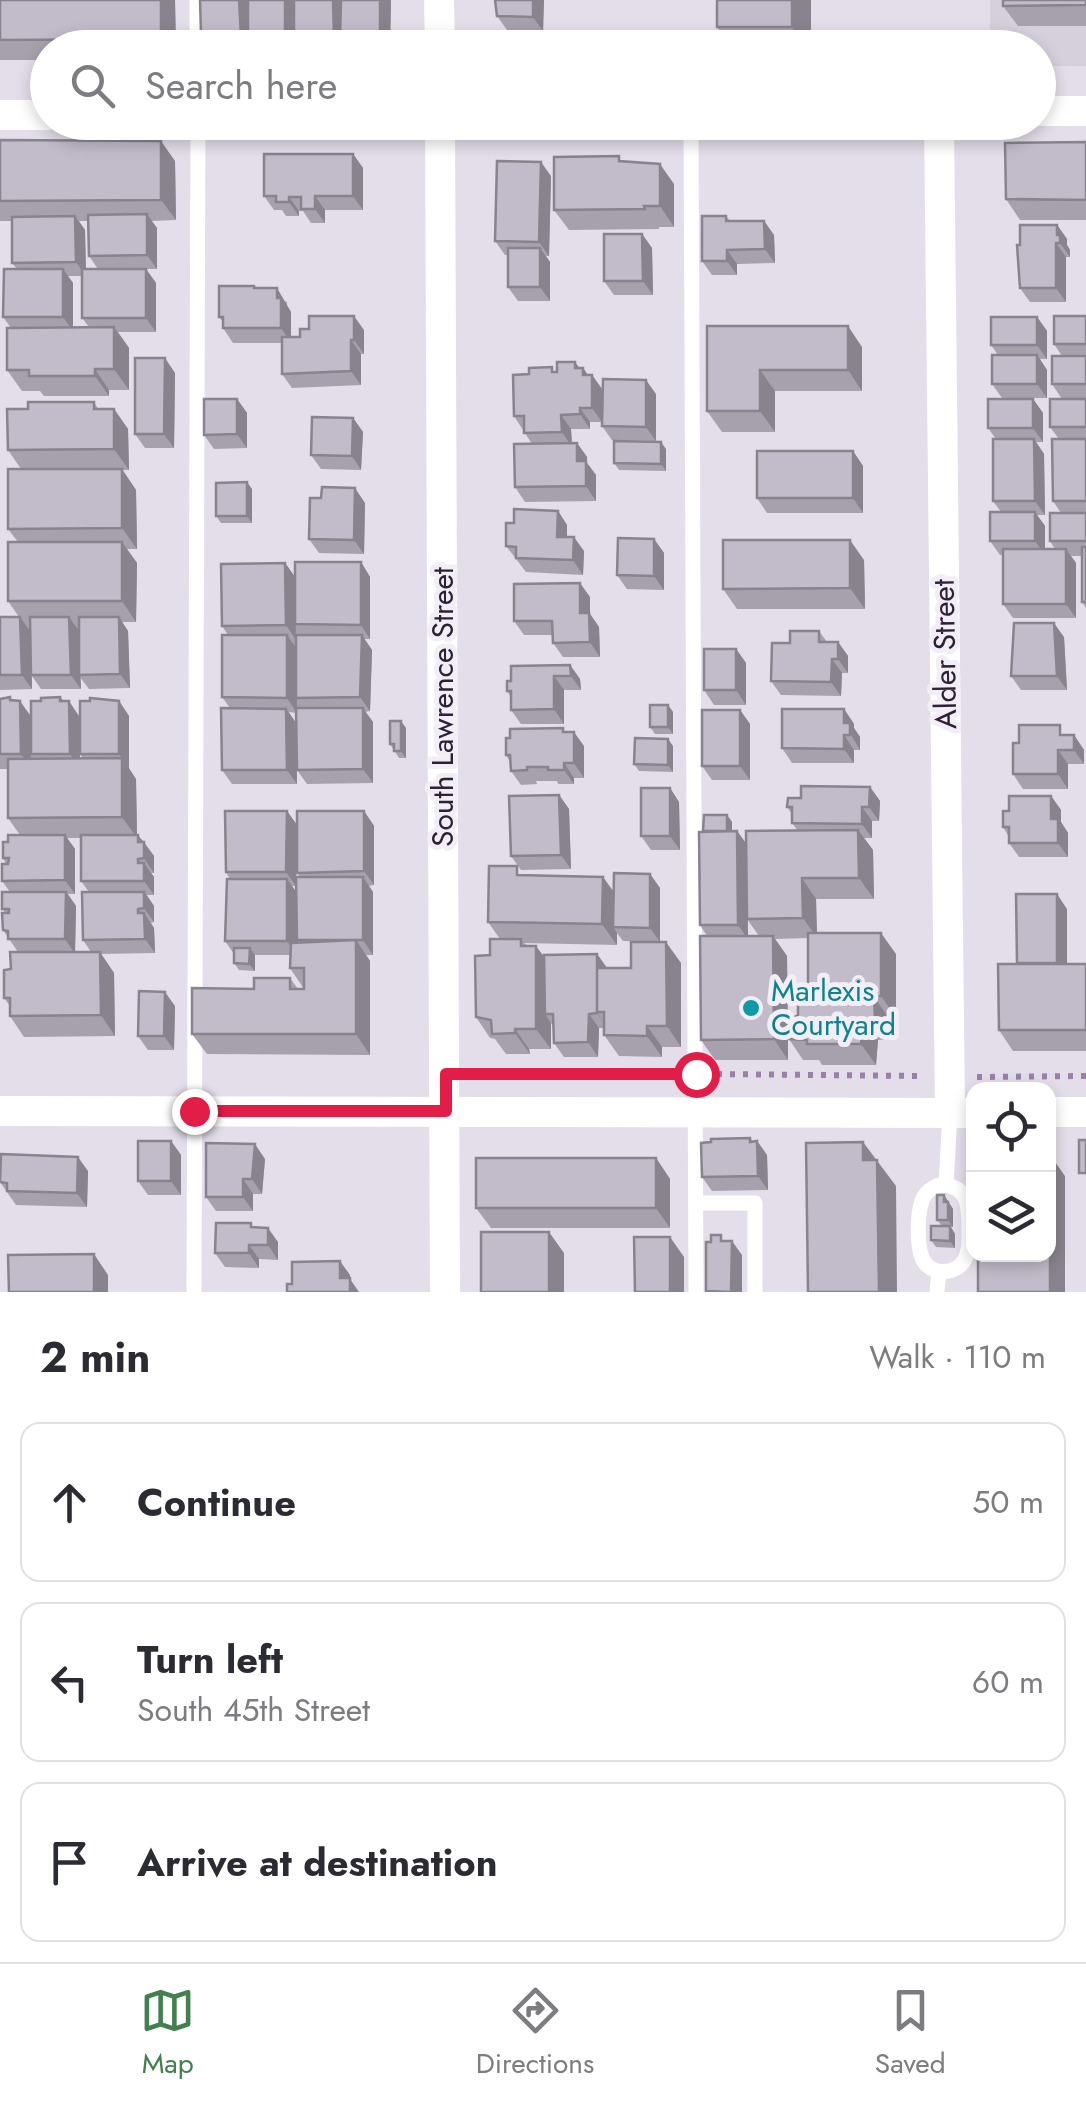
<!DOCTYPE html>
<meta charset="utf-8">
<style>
body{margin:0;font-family:Jost,sans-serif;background:#f2f2f3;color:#2b2b33}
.controls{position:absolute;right:30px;bottom:30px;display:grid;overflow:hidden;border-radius:20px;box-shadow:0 5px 15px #0003}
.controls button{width:90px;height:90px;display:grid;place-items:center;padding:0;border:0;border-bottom:2px solid #e1e1e2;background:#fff;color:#2b2b33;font:50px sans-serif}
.stop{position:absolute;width:30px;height:30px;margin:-22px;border:8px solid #e11d48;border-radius:50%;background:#fff}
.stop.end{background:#e11d48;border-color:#fff;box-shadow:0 2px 10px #0008}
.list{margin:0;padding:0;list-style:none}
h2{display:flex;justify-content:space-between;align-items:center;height:130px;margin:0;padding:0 40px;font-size:42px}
h2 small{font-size:32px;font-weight:400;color:#7c7c81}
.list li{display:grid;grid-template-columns:65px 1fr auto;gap:30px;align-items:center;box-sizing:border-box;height:160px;margin:0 20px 20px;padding:0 20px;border:2px solid #e1e1e2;border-radius:20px}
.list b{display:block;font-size:38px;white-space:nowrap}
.list p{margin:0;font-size:32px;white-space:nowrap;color:#7c7c81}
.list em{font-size:32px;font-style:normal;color:#7c7c81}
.icon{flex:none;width:55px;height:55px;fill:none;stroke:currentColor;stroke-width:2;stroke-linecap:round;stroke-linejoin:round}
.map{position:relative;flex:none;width:1086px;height:1292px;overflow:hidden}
.search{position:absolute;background:#fff;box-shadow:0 5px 15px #0003;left:30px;right:30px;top:30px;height:110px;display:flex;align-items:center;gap:25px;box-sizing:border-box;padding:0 35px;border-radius:55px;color:#7c7c81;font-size:38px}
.sheet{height:670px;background:#fff}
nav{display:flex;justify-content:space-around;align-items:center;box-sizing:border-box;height:140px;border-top:2px solid #e1e1e2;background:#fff;font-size:28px;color:#7c7c81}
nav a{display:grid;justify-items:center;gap:5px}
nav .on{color:#40814e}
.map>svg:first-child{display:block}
.built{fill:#d6cfdc}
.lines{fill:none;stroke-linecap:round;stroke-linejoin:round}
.path{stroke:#9980ab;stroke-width:6;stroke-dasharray:5 8;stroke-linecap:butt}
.lane{stroke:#fff;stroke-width:15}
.street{stroke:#fff;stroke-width:30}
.wall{fill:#a7a1ad;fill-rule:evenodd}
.shaded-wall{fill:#88838d}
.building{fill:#c2bbc9;stroke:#88838d;stroke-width:2.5}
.route{stroke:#e11d48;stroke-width:12}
.culture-dot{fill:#0f9aa8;stroke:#f1eef6;stroke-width:4}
.labels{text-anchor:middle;stroke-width:10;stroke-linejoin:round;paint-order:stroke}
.street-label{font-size:30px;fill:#2f2037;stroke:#f1eef6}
.culture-label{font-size:30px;fill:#0d838f;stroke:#f1eef6;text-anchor:start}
</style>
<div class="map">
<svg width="1086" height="1292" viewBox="0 0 1086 1292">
<rect width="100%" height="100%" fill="#e3dee9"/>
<!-- built -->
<path class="built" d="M990,0H1086V66H1039L1038,48L990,47Z"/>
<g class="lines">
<!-- path -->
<path class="path" d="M717,1074L924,1076
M472,1075L674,1074
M977,1077L1086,1076"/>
<!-- lane -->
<path class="lane" d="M197,0V48
M691,122L696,1292
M939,1185C968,1185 969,1204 969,1228C969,1238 970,1250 965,1259C958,1274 935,1276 925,1263C916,1251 917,1215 922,1201C925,1192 931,1188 939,1185Z
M946,1185L950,1113
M696,1203H755V1292
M194,1292L198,122
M937,1292L939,1272"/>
<!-- street -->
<path class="street" d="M439,0L440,48
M1038,111H1086
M0,115H48
M440,122L445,1292
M939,122L950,1113
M0,1111L974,1113
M1048,1112H1086"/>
</g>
<!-- wall -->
<path class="wall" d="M0,0H175L176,48H48V60H0Z
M200,0H391L390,48H347L343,43V48H300L295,41V48H253L250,43V48H211L201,34Z
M544,0L543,31L507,30L497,16Z
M811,0V48H732L717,27Z
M1086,0V26H1018L1003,6Z
M0,140L175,161L176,220L151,221L157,228V269H146L156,283V332H118L129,348V390H109V396H44L40,391H22L7,370L11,328L3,317L17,269L12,263V221H0ZM79,221H88L89,256L98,269H86L85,230ZM68,276H82V318L89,327L73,328V283Z
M1086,142V220H1020L1006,199Z
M353,154L363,168V210H325V223H311L303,211H299V216H286L282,210H274L264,196Z
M551,176L549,256H546L550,262V301H518L508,287V255H505L495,241Z
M674,184V227H659V229L569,230L554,210Z
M726,216L730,221H764L774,235L775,263L737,264V275H712L702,261Z
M1057,225L1067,239V245L1070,250V257H1066V302H1030L1020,288V245Z
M642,234L652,248L653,295H614L604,281Z
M256,288L287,302V306L291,312V337L364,330V354H361V385L292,388L282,374V343H233L223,328V322L219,317Z
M1086,316V399H1062L1052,384L1062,356L1054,344Z
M1037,317L1047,331V359H1040L1047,370V398H1002L992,384L998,355L991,345Z
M707,326L862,347V391H775V432H722L707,411Z
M575,362L579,368H583L588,375H592L602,389L656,394V441L612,440L602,426V422H590V429H571L572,443H577L587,457V463L596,475V501L525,502L515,487L532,444L514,416L555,372Z
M175,373L174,448H145L135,434Z
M237,399L247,413V448L214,449L204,435Z
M1033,399L1043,413V442H1036L1044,454L1045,515H1037L1045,526V549H1055L1050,541L1061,513L1053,501L1059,439L1050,427L1086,399V608L1082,602V556H1071L1076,563V618H1013L1003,604V555H1000L990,541L1001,512L993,501L996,439L988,428Z
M94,402L98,409H114L128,429L129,470H122L136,490L137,549H127L137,563L136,622H122L128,631L130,688L89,689L80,677L81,689H41L32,676V689L0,690V617H19L8,601L18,542L8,529L21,469L8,450L28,409Z
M353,418L363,432L361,470L321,469L311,455Z
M666,449V471L619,470L614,463Z
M853,451L863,466V513H767L757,498Z
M252,489V523H221L216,516Z
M365,503L364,554L319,553L309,539Z
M558,511L567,525V537L584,551L583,575L526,572L506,546L514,523Z
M654,539L664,553V590L627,589L617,575Z
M864,560L865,609H737L723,589Z
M361,562L370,577V639H364L372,650L370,711L365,712L373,722V783L307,784L297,770L296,713L289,712L296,723L297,784H232L222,770L230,708L222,697L228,635L222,626L285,563L295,577Z
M590,597V614L599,627L600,657H563L553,643V635H524L514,621Z
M819,631L827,642H838L848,656V673H842L841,696L781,695L771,681L790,643Z
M1064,637L1067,690H1021L1011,676Z
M736,649L746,663V705H714L704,690Z
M570,665L580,679L581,690H564V724H521L511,710V697L507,691L511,681Z
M60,697L79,716L80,759H83L80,754L119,701L129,716V768L136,779L137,835L144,842L154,856V873H151L154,877V895H147L154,906V922L151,923L154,928L155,953L101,954L114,973L115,1036L24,1037L10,1016V1006L4,998L11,969L18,952L3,930L6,913L2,909L10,892L2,881L6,864L3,858L8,842L20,835L8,818V769H0V699L12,701L30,715L41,701ZM67,838H81V881L89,892L83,940L91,952H75L76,906L68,894H75V849Z
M668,705L673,712V734H655L650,727Z
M844,709L854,724V728L860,737V750H854V763H792L782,748Z
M740,710L750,724V780H712L702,766Z
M406,728V758H399L390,744Z
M565,732L584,746V778H574V784H558L557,781H536L537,784L521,785L511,771L510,762L506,755Z
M1067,735H1074L1084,750V764H1068V789H1023L1013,774Z
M673,746V772L639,771L634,764Z
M870,787L880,801L879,821H872V838H864L873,850L874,899H816L817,933L896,954V1017L889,1018V1039L878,1040L876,1065H822L819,1060H803L789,1039L788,1028V1060H715L701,1040L707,936L700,925L703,831L727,815L732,822V831H737L746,843L798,831L792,823V814L787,807L801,798ZM747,919L759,936H748ZM808,938V994L798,1015L788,1020L787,956L775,939Z
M670,788L679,802L680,850H651L641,836Z
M559,795L569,809L571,869L521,870L511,856Z
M1051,796L1061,810V822L1068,833V857H1019L1009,843V837L1003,827L1009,811Z
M287,811L297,825L296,886H292L297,893L300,877L297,873L364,811L374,826V885L369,886L373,892V955H366L370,961V1055L207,1054L192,1034L254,989L290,978L298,989H304L290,968L291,955H255V971L239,970L234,963V954L225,941L230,879L226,872Z
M650,874L660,888V942L681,963V1047H662V1057L619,1056L604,1035V1028H599L598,1057H564L554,1043L553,1026L551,1023V1049H529L530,1054H506L495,1039L490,1038L476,1017L490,955L500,939L488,922L523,875L603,877L614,893ZM617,933L623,941L653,942L631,968H607L597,954L544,957L524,943L617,945Z
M1067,909V964H1086V1051H1013L999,1030L1018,964Z
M175,1006L174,1050H148L138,1036Z
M171,1141L181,1155V1195H148L138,1181Z
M757,1141L767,1155L768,1190L712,1191L702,1177L752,1142Z
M656,1158L670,1179V1228H491L476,1208Z
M265,1159L262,1194H253V1211H216L206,1197Z
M88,1171L87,1207L16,1205L0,1182Z
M944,1195L953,1209V1227H951L955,1234V1248L936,1247L931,1240L942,1226L937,1220Z
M254,1228L278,1242V1260L259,1259V1268L225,1267L215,1253Z"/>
<!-- shaded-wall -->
<path class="shaded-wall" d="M161,0H175L176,48H167L161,39Z
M239,0H249L248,40L250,48H248L241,37Z
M285,0H295V48H291L285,40Z
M333,0H343L340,39L343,43V48H341L334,37Z
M380,0H391L390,48H385L380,40Z
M533,0H544L543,31L533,17Z
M792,0H811V48H806L792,27Z
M161,141L175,161L176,220L161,200Z
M353,154L363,168V210L353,196Z
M541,162L551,176L549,256L539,242Z
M660,164L674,184V227L660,206Z
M315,196L325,210V223L315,209Z
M289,197L299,211V216L289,202Z
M147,214L157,228V269L147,255Z
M75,216L85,230L86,276L76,262Z
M764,221L774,235L775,263L765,249Z
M1057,225L1067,239V245L1070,250V257L1060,243L1057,235Z
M642,234L652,248L653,295L643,281Z
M1056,243L1066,257V302L1056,288Z
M540,248L550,262V301L540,287Z
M727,250L737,264V275L727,261Z
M63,269L73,283V331L63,317Z
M146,269L156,283V332L146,318Z
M277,288L291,312V343L281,328Z
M354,316L364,330V354L354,340Z
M1037,317L1047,331V359L1037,345Z
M848,326L862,347V391L848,370Z
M114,327L129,348V390L114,369Z
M351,340L361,354V385L351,371Z
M1037,355L1047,370V398L1037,384Z
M165,358L175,373L174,448L164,434Z
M575,362L583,373V368L592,381V375L602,389V422L592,408L575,368Z
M95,369L109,390V396L95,376Z
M760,370L775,391V432L760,411Z
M646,380L656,394V441L646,427Z
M237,399L247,413V448L237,434Z
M1033,399L1043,413V442L1033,428Z
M580,408L590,422V429L580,414Z
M114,409L128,429L129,470L114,449Z
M561,415L571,429L572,447L562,432Z
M353,418L363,432L361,470L352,456Z
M1034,439L1044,454L1045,515L1035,501Z
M661,442L666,449V471L661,464Z
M577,443L587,457V463L596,475V501L586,486L577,461Z
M853,451L863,466V513L853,498Z
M122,469L136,490L137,549L122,528Z
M247,482L252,489V523L247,516Z
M355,488L365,503L364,554L354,540Z
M558,511L567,525V551L557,537Z
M1035,512L1045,526V555L1035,541Z
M574,537L584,551L583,575L573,560Z
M654,539L664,553V590L654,576Z
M850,540L864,560L865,609L850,588Z
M122,542L137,563L136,622L122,601Z
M1066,549L1076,563V618L1066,604Z
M361,562L370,577V639L361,625Z
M285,563L295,577L296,640L286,625Z
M580,583L590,597V614L599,627L600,657L590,642L580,613Z
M20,617L30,631L32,689L22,675Z
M69,617L79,631L81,689L71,675Z
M119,617L128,631L130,688L120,674Z
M1054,623L1064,637L1067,690L1057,676Z
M287,635L297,649V713L287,698Z
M362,635L372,650L370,711L360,697Z
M838,642L848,656V673L838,659Z
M736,649L746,663V705L736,690Z
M832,659L842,673L841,696L831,682Z
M570,665L580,679L581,690L571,676Z
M554,676L564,690V724L554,709Z
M60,697L69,710V701L79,716L80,769L70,754Z
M20,701L30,715L31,768L21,754Z
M119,701L129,716V768L119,754Z
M668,705L673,712V734L668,727Z
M363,708L373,722V783L363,769Z
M286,709L296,723L297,784L287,770Z
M844,709L854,724V728L860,737V750L844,723Z
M740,710L750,724V780L740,766Z
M401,721L406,728V758L401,751Z
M574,732L584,746V778L574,763Z
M844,735L854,750V763L844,749Z
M1074,735L1084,750V764L1074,750Z
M668,739L673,746V772L668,765Z
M1058,750L1068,764V789L1058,774Z
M122,758L136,779L137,838L122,817Z
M564,763L574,778V784L564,770Z
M870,787L880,801L879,821L869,807Z
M670,788L679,802L680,850L670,836Z
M559,795L569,809L571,869L561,855Z
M1051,796L1061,810V822L1068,833V857L1058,843L1051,819Z
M862,807L872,821V838L862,824Z
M287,811L297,825L296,886L286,872Z
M364,811L374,826V885L364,871Z
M727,815L732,822V844L727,836Z
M858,830L873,850L874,899L859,878Z
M737,831L747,845L748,939L738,925Z
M65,835L75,849V894L65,880Z
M138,835L154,856V873L144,858Z
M138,859L144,868V863L154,877V895L144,881Z
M650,874L660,888V942L650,928Z
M363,877L373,892V955L363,940Z
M603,877L618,898L613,927L617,933V945L602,924Z
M802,878L816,899L817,938L803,918Z
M287,879L297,893V955L287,941Z
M66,892L76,906L75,954L65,939Z
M144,892L154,906V922L144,908Z
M1057,894L1067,909V977L1057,963Z
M138,909L144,917V913L154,928L155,953L145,939Z
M881,933L896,954V1017L881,996Z
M773,936L787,956L788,1060L774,1039Z
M356,940L370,961V1055L356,1034Z
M666,942L681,963V1047L667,1026Z
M536,946L551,966L545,1014L551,1023V1049L536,1029Z
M250,948L255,955V971L249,964Z
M100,952L114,973L115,1036L101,1015Z
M597,954L607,968L604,1012H597L607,1028L597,1013Z
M165,992L175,1006L174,1050L164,1036Z
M874,997L889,1018V1039L875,1018Z
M589,1014L599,1028L598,1057L588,1042Z
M863,1020L878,1040L876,1065L861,1044Z
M647,1026L662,1047V1057L647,1036Z
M515,1029L529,1049L530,1054L515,1033Z
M750,1138L758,1149L757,1141L767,1155L768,1190L758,1176Z
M171,1141L181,1155V1195L171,1181Z
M863,1142L896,1186L897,1292H879L863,1160Z
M255,1144L265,1159L262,1194L252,1179Z
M1050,1155L1065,1176V1292H1050Z
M78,1157L88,1171L87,1207L77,1193Z
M656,1158L670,1179V1228L656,1208Z
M243,1179L253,1194V1211L243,1197Z
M944,1195L953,1209V1227L948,1220Z
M950,1226L955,1234V1248L950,1241Z
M268,1228L278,1242V1260L268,1245Z
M549,1232L564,1253V1292H549Z
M670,1237L684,1257V1292H670Z
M732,1241L742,1255V1292H731Z
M249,1245L259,1259V1268L249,1253Z
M94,1254L108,1275V1292H94Z
M340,1261L350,1275V1279L359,1292H350L340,1278Z"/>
<!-- building -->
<path class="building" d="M0,0H161V39L0,40Z
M200,0H239L241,37L220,38V33L201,34Z
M248,0H285V40H248Z
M294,0H333L334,37L294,39Z
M341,0H380V40L340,39Z
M495,0H533V17L497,16Z
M717,0H792V27H717Z
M1003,0H1086V5L1003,6Z
M0,140L161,141V200L0,201Z
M1086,142V200L1006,199L1005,143Z
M264,154H353V196H315V209H301V197H289V202H276V196H264Z
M619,156V161L660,164V206H644L645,209L554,210V157Z
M497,161L541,162L539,242L495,241Z
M147,214V255L89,256L88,215Z
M75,216L76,262L12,263V217Z
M702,216H726V221H764L765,249L727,250V261H702Z
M1020,225H1057V235H1060V243H1056V288H1020L1017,245H1020Z
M604,234H642L643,281H604Z
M508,248H540V287H508Z
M4,269H63V317H3Z
M82,269H146V318H82Z
M219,286H254V288H277V298H281V328H223V317H219Z
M309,316H354V340H351V371L282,374V337H300V329H309Z
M1054,316H1086V344H1054Z
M991,317H1037V345H991Z
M707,326H848V370H760V411H707Z
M114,327V369H95V376H29V370H7V328Z
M992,355H1037V384H992Z
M1052,356H1086V384H1052Z
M135,358H165L164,434H135Z
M557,362H575V368H583V375H592V408H580V414L561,415L562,432L524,433V416H514L513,375L529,374V368L552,367V372H557Z
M603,379L646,380V427L602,426Z
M204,399H237V434L204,435Z
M988,399H1033V428H988Z
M1050,399H1086V427H1050Z
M28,402H94V409H114V449L8,450L7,409H28Z
M312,417L353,418L352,456L311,455Z
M993,439H1034L1035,501H993Z
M1052,439H1086V501H1053Z
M614,441L661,442V464L614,463Z
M577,443V461H586V486L515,487L514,444Z
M757,451H853V498H757Z
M8,469H122V528L8,529Z
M247,482V516H216V483Z
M322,487L355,488L354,540L309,539L310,498H321Z
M514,509L558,511L557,537H574L573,560L516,558V547L506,546V523H514Z
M990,512H1035V541H990Z
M1050,513H1086V541H1050Z
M618,538L654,539V576L617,575Z
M723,540H850V588L723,589Z
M8,542H122V601H8Z
M1082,547H1086V602H1082Z
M1003,549H1066V604H1003Z
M295,562H361V625L295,624Z
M285,563L286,625L222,626L221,564Z
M580,583V613H589L590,642L553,643L552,621H514V584Z
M0,617H20L22,675H0Z
M30,617H69L71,675H31Z
M79,617H119L120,674L79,675Z
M1014,623H1054L1057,676H1011Z
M790,631H819V642H838V659H832L831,682L771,681L772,643H790Z
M222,635H287V698L222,697Z
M296,635H362L360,697L296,698Z
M704,649H736V690H704Z
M570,665L571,676H554V709L511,710V691H507V681H511V666Z
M10,697V700L20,701L21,754H0V699Z
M60,697V701H69L70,754H31V701H41V698Z
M90,698L119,701V754H80V701H90Z
M650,705H668V727H650Z
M221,708L286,709L287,770H222Z
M296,708H363V769L297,770Z
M782,709H844V723H850V735H844V749L782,748Z
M702,710H740V766H702Z
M390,721H401V751H394V744H390Z
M1019,725H1060V735H1074V750H1058V774H1013V743H1019Z
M563,728V732H574V763H564V770H548V767H527V770L511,771L510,755H506V738H510V729Z
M635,738L668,739V765L634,764Z
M122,758V817L8,818V759Z
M801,786L870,787L869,807H862V824L792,823V807H787L788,798H801Z
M641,788H670V836H641Z
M559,795L561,855L511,856L509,796Z
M1009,796H1051V819H1058V843H1009V827H1003V811H1009Z
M225,811H287L286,872H226Z
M297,811H364V871L297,873Z
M704,815H727V831H703Z
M858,830L859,878H802L803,918L747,919L746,831Z
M737,831L738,925H700L699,832Z
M8,835H65V880L2,881V864H8L9,858H3V842H8Z
M81,835H138V842H144V858L138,859V863H144V881H81Z
M489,866H517V875L603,877L602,924L488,922Z
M614,873L650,874V928L613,927Z
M296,877H363V940H297Z
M227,879H287V941H225Z
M2,892H66L65,939H8V931L3,930L2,913H9V909H2Z
M82,892H144V908L138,909V913H144L145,939L83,940Z
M1016,894H1057V963H1017Z
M808,933H881V996L874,997L875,1018L863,1020L861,1044H807V1040L789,1039L787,1021L798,1015V993L808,994Z
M700,936H773L774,1039L701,1040Z
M490,939H521V946H536V1029H515V1033L492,1034L491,1020L476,1017L475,956L490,955Z
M356,940V1034H192V988L254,989V978H290V989H304V968H290L291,943Z
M631,942H666L667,1026H647V1036L604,1035V1012H597V968H631Z
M234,948H250L249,964L234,963Z
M10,952H100L101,1015L10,1016V998H4V970L11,969Z
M597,954V1013L589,1014L588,1042L554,1043L553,1014H545L544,955Z
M998,964H1086V1030H999Z
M139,991L165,992L164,1036H138Z
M750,1138V1142L757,1141L758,1176L702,1177L701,1143L711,1142V1139Z
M1079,1140H1086V1173H1079Z
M138,1141H171V1181H138Z
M863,1142V1160H877L879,1292H808L806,1143Z
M206,1143L255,1144L252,1179H243V1197H206Z
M1,1154L78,1157L77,1193L7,1191V1183L0,1182Z
M1048,1155H1050V1292H978V1254H1048Z
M476,1158H656V1208H476Z
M937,1195H944V1202H948V1220H937Z
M216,1223H251V1227L268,1228V1245H249V1253H215Z
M931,1226H950V1241L931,1240Z
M481,1232H549V1292H481Z
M711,1235H721V1241H732L731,1292L706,1291V1242H711Z
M634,1237H670V1292H635Z
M94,1254V1292H9L8,1255Z
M340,1261V1278H350V1292H287V1284H292V1262Z"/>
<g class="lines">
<!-- route -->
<path class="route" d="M194,1111H446V1074H696"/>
</g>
<!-- markers -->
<circle class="culture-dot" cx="751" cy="1008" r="10"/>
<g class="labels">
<!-- street labels -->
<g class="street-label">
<text transform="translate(945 654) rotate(-91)" y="10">Alder Street</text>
<text transform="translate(443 707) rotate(-90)" y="10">South Lawrence Street</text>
</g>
<!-- culture labels -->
<g class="culture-label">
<text x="771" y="1001">Marlexis<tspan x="771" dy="34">Courtyard</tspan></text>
</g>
</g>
</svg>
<div class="controls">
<button><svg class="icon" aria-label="locate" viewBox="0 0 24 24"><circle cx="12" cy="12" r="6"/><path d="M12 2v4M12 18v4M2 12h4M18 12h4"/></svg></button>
<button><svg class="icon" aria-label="layers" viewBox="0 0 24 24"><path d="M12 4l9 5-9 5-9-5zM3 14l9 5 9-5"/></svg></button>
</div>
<div class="stop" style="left:696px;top:1074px"></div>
<div class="stop end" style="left:194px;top:1111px"></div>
<div class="search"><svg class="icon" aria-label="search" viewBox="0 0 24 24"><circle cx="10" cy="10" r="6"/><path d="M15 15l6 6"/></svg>Search here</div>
</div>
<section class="sheet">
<h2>2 min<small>Walk · 110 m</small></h2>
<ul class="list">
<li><svg class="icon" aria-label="ahead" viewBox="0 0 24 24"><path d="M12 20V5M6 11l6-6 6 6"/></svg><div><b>Continue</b></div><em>50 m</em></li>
<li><svg class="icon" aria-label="left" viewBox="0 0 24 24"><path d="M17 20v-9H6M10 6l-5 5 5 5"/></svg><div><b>Turn left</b><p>South 45th Street</p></div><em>60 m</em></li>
<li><svg class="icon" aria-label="arrive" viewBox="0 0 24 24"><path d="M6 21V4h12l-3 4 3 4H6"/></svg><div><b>Arrive at destination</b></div></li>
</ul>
</section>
<nav>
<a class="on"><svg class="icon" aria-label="map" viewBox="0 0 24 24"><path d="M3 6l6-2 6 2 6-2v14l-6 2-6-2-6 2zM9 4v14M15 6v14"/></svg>Map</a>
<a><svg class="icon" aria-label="directions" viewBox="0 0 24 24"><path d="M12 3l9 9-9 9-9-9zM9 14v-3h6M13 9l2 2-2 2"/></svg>Directions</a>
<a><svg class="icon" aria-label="saved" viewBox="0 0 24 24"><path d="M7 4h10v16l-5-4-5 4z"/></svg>Saved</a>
</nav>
